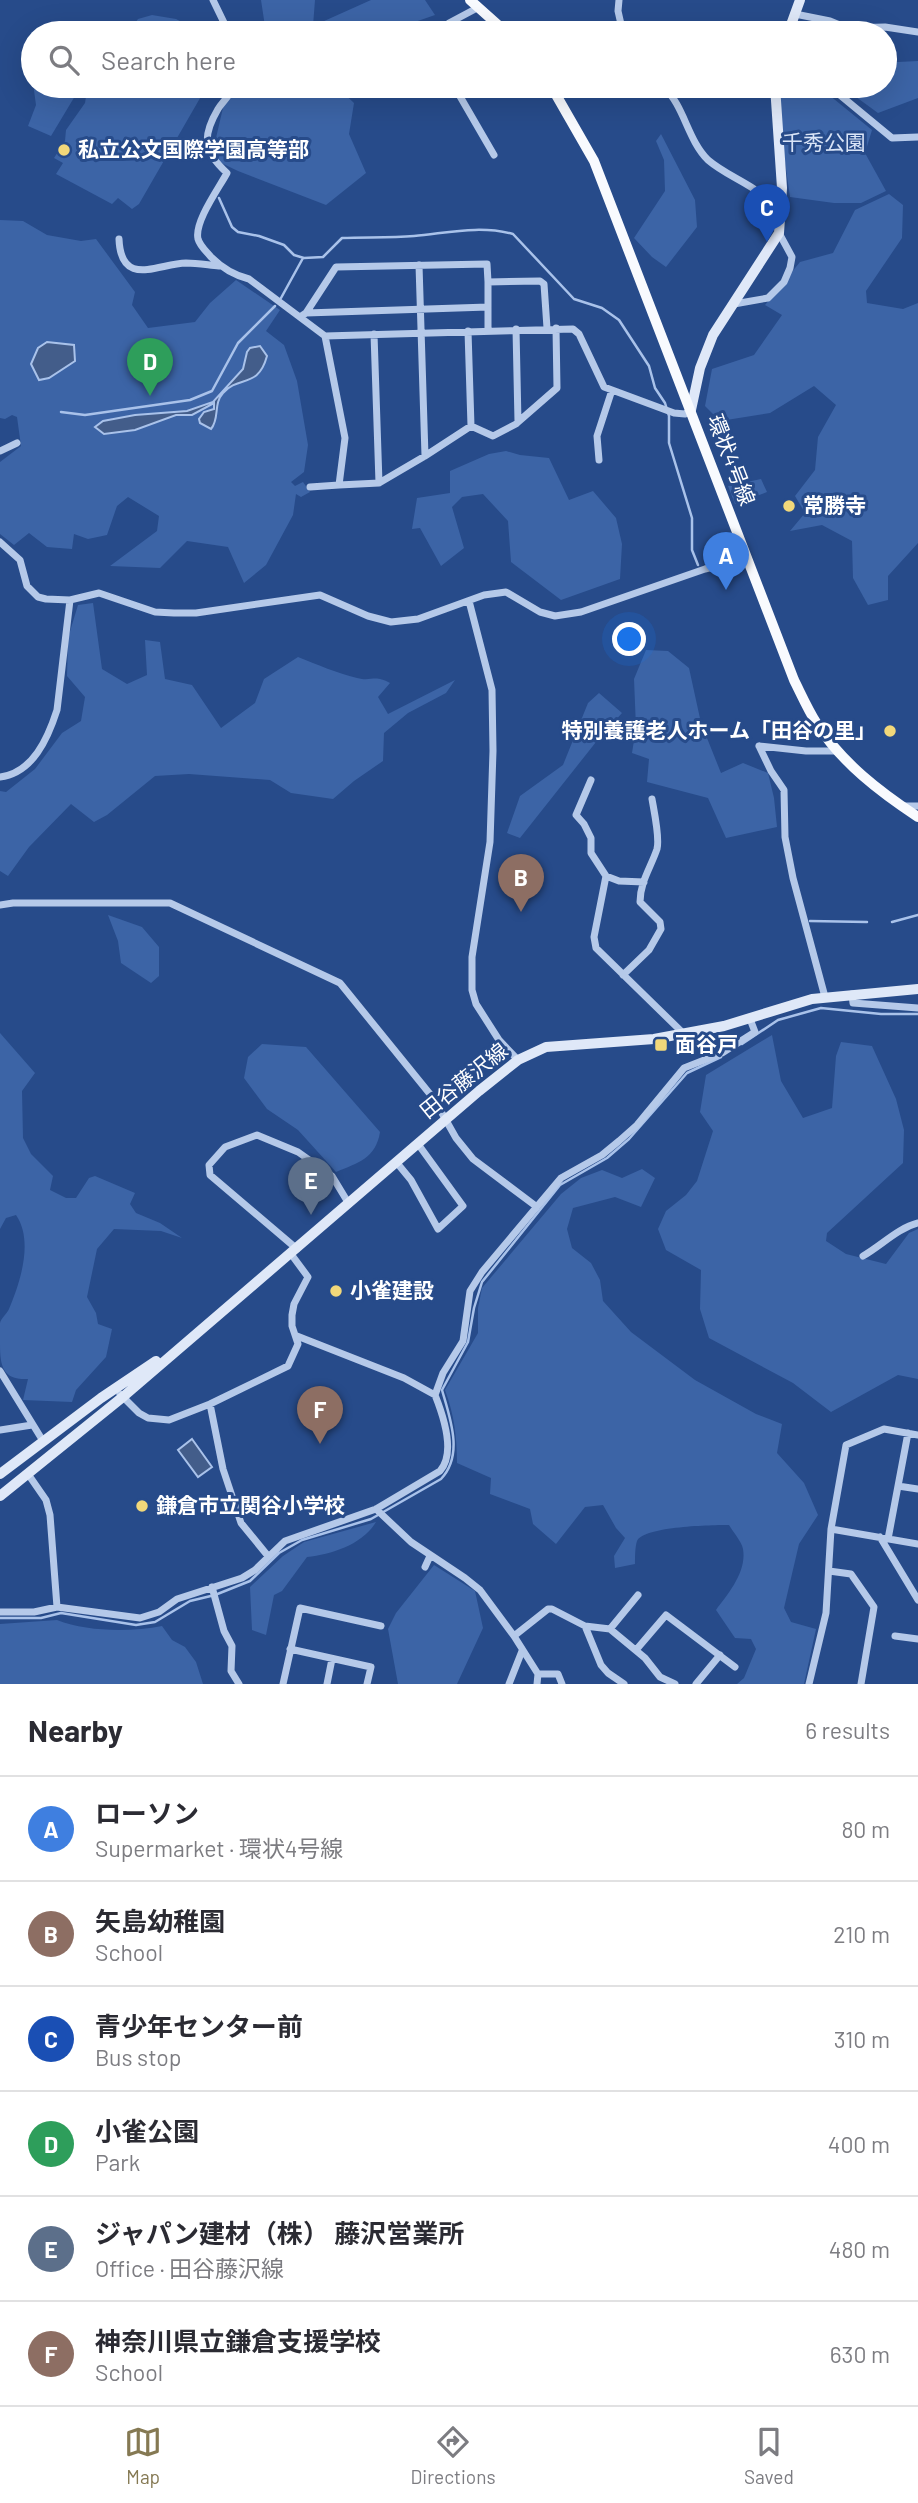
<!DOCTYPE html>
<meta charset="utf-8">
<style>
body{margin:0;font-family:Barlow,"Noto Sans JP",sans-serif;background:#f2f2f3;color:#2b2b33}
.you{position:absolute;left:630px;top:640px;width:24px;height:24px;margin:-18px;border:5px solid #fff;border-radius:50%;background:#1a73e8;box-shadow:0 0 0 10px #1a73e833}
.badge{display:grid;place-items:center;width:46px;height:46px;border-radius:50%;background:#857953;color:#fff;font-size:23px;font-weight:700}
.pin{position:absolute;translate:-50% -58px;filter:drop-shadow(0 2px 4px #0008)}
.pin::after{content:'';position:absolute;top:37px;width:24px;height:21px;background:inherit;clip-path:polygon(0 0,100% 0,50% 100%)}
.list{margin:0;padding:0;list-style:none}
h2{display:flex;justify-content:space-between;align-items:center;height:91px;margin:0;padding:0 28px;font-size:30px}
h2 small{font-size:23px;font-weight:400;color:#7c7c81}
.list li{display:grid;grid-template-columns:46px 1fr auto;gap:21px;align-items:center;box-sizing:border-box;height:105px;padding:0 28px;border-top:2px solid #e1e1e2}
.list b{display:block;font-size:26px;white-space:nowrap}
.list p{margin:0;font-size:23px;white-space:nowrap;color:#7c7c81}
.list em{font-size:23px;font-style:normal;color:#7c7c81}
.icon{flex:none;width:38px;height:38px;fill:none;stroke:currentColor;stroke-width:2;stroke-linecap:round;stroke-linejoin:round}
.map{position:relative;flex:none;width:918px;height:1684px;overflow:hidden}
.search{position:absolute;background:#fff;box-shadow:0 7px 28px #0002;left:21px;right:21px;top:21px;height:77px;display:flex;align-items:center;gap:18px;box-sizing:border-box;padding:0 24px;border-radius:38px;color:#7c7c81;font-size:26px}
.sheet{height:721px;background:#fff}
nav{display:flex;justify-content:space-around;align-items:center;box-sizing:border-box;height:98px;border-top:2px solid #e1e1e2;background:#fff;font-size:19px;color:#7c7c81}
nav a{display:grid;justify-items:center;gap:4px}
nav .on{color:#857953}
.map>svg:first-child{display:block}
.green{fill:#3c64a6}
.water{fill:#435d8a;stroke:#a9c2ea;stroke-width:2}
.lines{fill:none;stroke-linecap:round;stroke-linejoin:round}
.stream{stroke:#a9c2ea;stroke-width:2.5}
.street{stroke:#b5c9e9;stroke-width:7}
.secondary{stroke:#dfe8f8;stroke-width:10}
.primary{stroke:#f8fafe;stroke-width:10}
.poi-dot{fill:#f2d87a;stroke:#274b8a;stroke-width:2.5}
.labels{text-anchor:middle;stroke-width:6;stroke-linejoin:round;paint-order:stroke}
.park-label{font-size:21px;fill:#d9e4f7;stroke:#274b8a}
.poi-label{font-size:21px;font-weight:bold;fill:#fff;stroke:#274b8a;text-anchor:start}
.street-label{font-size:21px;fill:#fff;stroke:#274b8a}
</style>
<div class="map">
<svg width="918" height="1684" viewBox="0 0 918 1684">
<rect width="100%" height="100%" fill="#274b8a"/>
<!-- green -->
<path class="green" d="M261,0H315L313,26L371,0H425L435,15L392,30V33H266Z
M152,15L176,19L203,33H128L138,19Z
M885,60L898,62L918,61V98L878,113L841,86H885Z
M33,82V86H81L51,136L28,126L36,105L33,83Z
M91,86H207L139,204L132,209L118,198L112,204L56,174L63,163L54,158L65,141L66,130L85,103L87,90Z
M228,86H336L354,103L349,134L366,173L326,205L238,171L215,160L216,138Z
M778,86H818L872,130L865,153L886,191L861,203H834L790,197L780,127Z
M661,134L695,200L697,227L666,267L652,257L634,238L665,191L664,160L656,141Z
M889,194L903,205L902,238L866,291L867,303L903,309L918,303V543L888,576V600L868,605L853,578L852,541L822,525L790,531L805,513L795,496L815,470L818,437L836,405L814,386L770,413L720,421L705,406L712,369L754,355L782,315L765,305L800,262L833,253L855,210Z
M0,220L23,221L47,235L81,241L96,239L135,292L132,305L148,328L195,322L210,303L236,280L280,310L266,331L284,345L297,381L308,445L304,472L291,482L295,486L303,482L310,492L301,497L296,494L293,515L266,565L244,583L228,547L187,541L160,568L110,566L157,531L159,516L128,497L117,506L107,535L88,539L74,534L72,549L47,547L29,533L14,545L0,534V462L21,446L17,417L12,415L5,419L0,418Z
M506,451L520,455L549,458L569,500L593,491L616,518L622,544L620,579L561,600L511,562L508,521L483,494L462,497L452,507L464,548L441,566L420,528L412,529L417,498L450,493V471L489,454Z
M761,479L767,492L735,504L728,486Z
M93,603L102,669L127,684L147,675L145,640L160,642L165,679L192,685L221,728L255,703L264,679L298,657C318,665 337,673 357,678C372,682 374,674 390,683L378,697L388,714L455,680L446,693L408,713L384,733L383,761L354,781L333,799L291,793L270,780L189,774L155,776L107,815L94,822L71,804L29,847L8,876L0,871V791L6,792L35,769L62,733L81,721L85,697L67,676L68,638L78,605Z
M646,650L668,651L689,668L701,723L721,773L743,763L768,773L774,798L777,827L726,838L708,798L647,782L649,759L632,753L636,728L634,679Z
M599,693L622,713L596,742L520,838L507,833L520,796L563,765L588,703Z
M108,915L142,927L159,947V976L151,983L121,963L118,941Z
M0,1033L35,1073L22,1091L23,1138L31,1154L53,1176L50,1190L66,1198H76L89,1178L95,1176L135,1193L130,1204L136,1213L160,1223L182,1238L161,1231L114,1229L97,1249L87,1297L96,1313L98,1324L112,1329L106,1357L76,1390L72,1402L23,1400L28,1379C3,1380 0,1367 0,1344C0,1338 0,1329 0,1323C1,1318 7,1314 9,1309C20,1283 34,1241 16,1215L6,1218L0,1229Z
M772,1035L781,1081L803,1118L832,1108L836,1056L841,1042L872,1046L896,1099L904,1130L903,1163L827,1233L826,1241L846,1254L886,1264L909,1233L918,1229V1379L898,1375L831,1412L793,1383L709,1338L700,1309L701,1270L666,1250L658,1229L666,1211L686,1195L697,1181L713,1131L700,1112L706,1075Z
M262,1044L306,1047L380,1132C376,1158 358,1163 336,1172L298,1130L267,1109L244,1078L248,1057Z
M642,1169L655,1178L641,1207L615,1197L573,1208L567,1229L572,1248L591,1263L600,1280L603,1301L631,1332L695,1380L756,1414L782,1424L777,1453L804,1483L818,1515L799,1544L784,1608L791,1622L816,1629L804,1684H737L744,1678L756,1649L751,1639L735,1638L716,1610C728,1594 747,1572 743,1549C742,1542 733,1532 729,1525C713,1525 644,1526 637,1541C635,1547 635,1557 635,1564L615,1568L614,1556L625,1538L616,1528L603,1505L585,1507L556,1544L533,1524L530,1509L490,1494L491,1478L457,1463C457,1437 454,1414 445,1390L478,1333V1308L482,1288L561,1194L581,1178L602,1170L622,1178Z
M376,1522C362,1545 332,1554 307,1557L282,1591L274,1595L266,1635L252,1630L250,1587L283,1556L304,1542Z
M434,1565L475,1591L483,1628L457,1684H398L388,1629L396,1613Z
M57,1620C87,1632 131,1632 162,1626L172,1640L185,1647L196,1662L203,1684H0V1624Z"/>
<!-- water -->
<path class="water" d="M47,342L74,345L75,361L49,378L39,380L31,364L38,348Z
M260,346L267,356C258,389 239,375 223,393C213,404 220,418 211,429L200,423L199,419L204,412L214,409V403L192,415H176L135,430L104,434L95,427L103,421L135,415L187,411L213,402L243,369L247,352L250,348Z
M192,1439L212,1467L198,1477L178,1450Z"/>
<g class="lines">
<!-- stream -->
<path class="stream" d="M219,198L232,227L238,232L259,236L284,245L294,255L304,258L323,257L342,238C366,237 390,238 414,236C448,233 479,225 513,234L574,299L602,308L619,320L649,366L655,388L665,403L669,416V443L692,518V550L698,565
M281,298L303,258
M61,412L85,415L190,400L212,391L238,343L275,306
M810,921L867,922
M892,922L918,915
M742,1044L778,1020L821,1008L881,1014H918
M0,1618H41L61,1613L136,1625L155,1622L190,1601L215,1595L250,1581L279,1553L302,1540L371,1519L441,1479C464,1455 450,1418 442,1390L468,1342L474,1308L482,1282L560,1185L607,1158L629,1139L687,1073L721,1057"/>
<!-- street -->
<path class="street" d="M213,0L229,33
M619,0L618,11L623,33
M795,14L830,21L847,28L885,27L918,32
M440,33L449,23L479,7
M233,86C231,95 223,101 218,109C201,138 204,152 227,173C219,188 194,222 198,239C200,246 206,251 211,257C222,268 233,275 249,279L325,336L345,438L339,485L379,483L425,456L471,426L493,436L516,424L518,422L516,329
M454,86L494,155
M663,86C685,107 687,139 708,160C722,172 739,179 754,189C764,196 773,207 781,216
M829,86L892,138L918,137
M119,239C121,288 157,264 186,263C197,263 208,265 219,266
M419,265L425,456
M734,304L768,298L784,282L790,268L792,257L779,233
M306,313L488,307
M300,317L306,313L336,267L487,264L488,282L540,281L544,284L547,328
M488,330V282
M468,331L471,426
M374,334L379,483
M325,336L573,329L579,334L604,387L674,413L685,414L691,410
M518,422L557,388L556,328
M0,451L17,443
M599,460L597,436L612,390
M310,487L339,485
M0,542L20,560L27,586L38,597L46,599L70,600L99,593L155,612L174,613H196L320,595L368,616L391,622L418,619L484,595L506,592L540,612L555,616L581,612L705,569L748,558
M469,601L492,690L493,751L490,842L472,957V990L476,1004L499,1040L518,1060
M759,746L771,771L784,790L785,837L793,878L825,997
M759,746L806,751H837
M0,777C33,773 48,738 57,710L70,600
M591,780L576,815L584,824L591,838V853L606,876L594,937L596,948L684,1034
M902,806H918
M606,876L619,881L644,882
M0,905L13,903H170L340,983L434,1099L456,1138L473,1159L537,1207
M623,975L649,950L661,929L660,922L640,902C640,882 651,867 657,849C660,838 654,811 652,799
M852,994L853,1003L918,1008
M688,1033L713,1055
M397,1163L411,1180L438,1229L463,1206L418,1144
M297,1249L210,1175L209,1165L225,1147L257,1135L298,1152L332,1176L349,1204
M863,1256C882,1245 898,1228 918,1223
M297,1336L404,1378L435,1395
M0,1371L43,1441
M120,1394L139,1413L148,1418L169,1420L210,1404L288,1366L298,1344L292,1326V1315L294,1304L308,1277L291,1254
M210,1404L223,1469L241,1523L268,1556
M0,1430L32,1425
M28,1474L46,1500L50,1515L57,1607
M898,1486L918,1489
M376,1509L411,1542L465,1578L480,1590L514,1636L538,1674L537,1684
M831,1529L918,1544
M880,1537L918,1600
M888,1539L908,1433
M425,1567L430,1556
M829,1571L851,1574L874,1607L861,1684
M212,1587L224,1631L232,1646L231,1671L239,1684
M0,1612H34L57,1607L140,1618L159,1612L177,1599L242,1578L255,1570L285,1541L376,1509L440,1471C456,1453 443,1415 435,1395L443,1373L463,1341L470,1291L482,1272L561,1178L602,1155L619,1141L637,1125L684,1068L722,1053L755,1032L750,1019
M585,1626L610,1629L645,1658L660,1677L675,1684
M610,1629L638,1595
M514,1636L548,1609H552L585,1626L601,1665L608,1673L624,1684
M895,1636L918,1639
M290,1649L371,1667L367,1684
M636,1650L666,1615L735,1667
M538,1674H558L562,1684
M283,1684L300,1608L381,1626
M327,1684L332,1659
M509,1684L522,1651
M696,1684L720,1655
M809,1684L826,1613L831,1529L846,1445L884,1429L918,1435"/>
<!-- secondary -->
<path class="secondary" d="M788,33L800,0
M691,410L700,368L713,335L779,233L782,188L775,86
M0,1474L101,1398L156,1361
M0,1496L124,1396L479,1091L518,1060L546,1047L654,1039L724,1026L812,999L918,989"/>
<!-- primary -->
<path class="primary" d="M470,0L507,33
M551,86L594,161L794,680C801,694 808,710 817,724C842,763 880,792 918,817"/>
</g>
<!-- markers -->
<g class="poi-dot">
<circle cx="64" cy="150" r="7"/>
<circle cx="789" cy="506" r="7"/>
<circle cx="890" cy="731" r="7"/>
<rect x="654" y="1038" width="14" height="14" rx="3.5"/>
<circle cx="336" cy="1291" r="7"/>
<circle cx="142" cy="1506" r="7"/>
</g>
<g class="labels">
<!-- park labels -->
<g class="park-label">
<text x="824" y="150">千秀公園</text>
</g>
<!-- poi labels -->
<g class="poi-label">
<text x="78" y="157">私立公文国際学園高等部</text>
<text x="803" y="513">常勝寺</text>
<text x="876" y="738" text-anchor="end">特別養護老人ホーム「田谷の里」</text>
<text x="675" y="1052">面谷戸</text>
<text x="350" y="1298">小雀建設</text>
<text x="156" y="1513">鎌倉市立関谷小学校</text>
</g>
<!-- street labels -->
<g class="street-label">
<text transform="translate(731 460) rotate(69)" y="7">環状4号線</text>
<text transform="translate(464 1081) rotate(-39)" y="7">田谷藤沢線</text>
</g>
</g>
</svg>
<div class="you"></div>
<div class="pin badge" style="left:726px;top:590px;background:#3f7fe0">A</div>
<div class="pin badge" style="left:521px;top:912px;background:#8d6e63">B</div>
<div class="pin badge" style="left:767px;top:242px;background:#1a4fb4">C</div>
<div class="pin badge" style="left:150px;top:396px;background:#2e9e5b">D</div>
<div class="pin badge" style="left:311px;top:1215px;background:#5c6f8a">E</div>
<div class="pin badge" style="left:320px;top:1444px;background:#8d6e63">F</div>
<div class="search"><svg class="icon" aria-label="search" viewBox="0 0 24 24"><circle cx="10" cy="10" r="6"/><path d="M15 15l6 6"/></svg>Search here</div>
</div>
<section class="sheet">
<h2>Nearby<small>6 results</small></h2>
<ul class="list">
<li><span class="badge" style="background:#3f7fe0">A</span><div><b>ローソン</b><p>Supermarket · 環状4号線</p></div><em>80 m</em></li>
<li><span class="badge" style="background:#8d6e63">B</span><div><b>矢島幼稚園</b><p>School</p></div><em>210 m</em></li>
<li><span class="badge" style="background:#1a4fb4">C</span><div><b>青少年センター前</b><p>Bus stop</p></div><em>310 m</em></li>
<li><span class="badge" style="background:#2e9e5b">D</span><div><b>小雀公園</b><p>Park</p></div><em>400 m</em></li>
<li><span class="badge" style="background:#5c6f8a">E</span><div><b>ジャパン建材（株） 藤沢営業所</b><p>Office · 田谷藤沢線</p></div><em>480 m</em></li>
<li><span class="badge" style="background:#8d6e63">F</span><div><b>神奈川県立鎌倉支援学校</b><p>School</p></div><em>630 m</em></li>
</ul>
</section>
<nav>
<a class="on"><svg class="icon" aria-label="map" viewBox="0 0 24 24"><path d="M3 6l6-2 6 2 6-2v14l-6 2-6-2-6 2zM9 4v14M15 6v14"/></svg>Map</a>
<a><svg class="icon" aria-label="directions" viewBox="0 0 24 24"><path d="M12 3l9 9-9 9-9-9zM9 14v-3h6M13 9l2 2-2 2"/></svg>Directions</a>
<a><svg class="icon" aria-label="saved" viewBox="0 0 24 24"><path d="M7 4h10v16l-5-4-5 4z"/></svg>Saved</a>
</nav>
